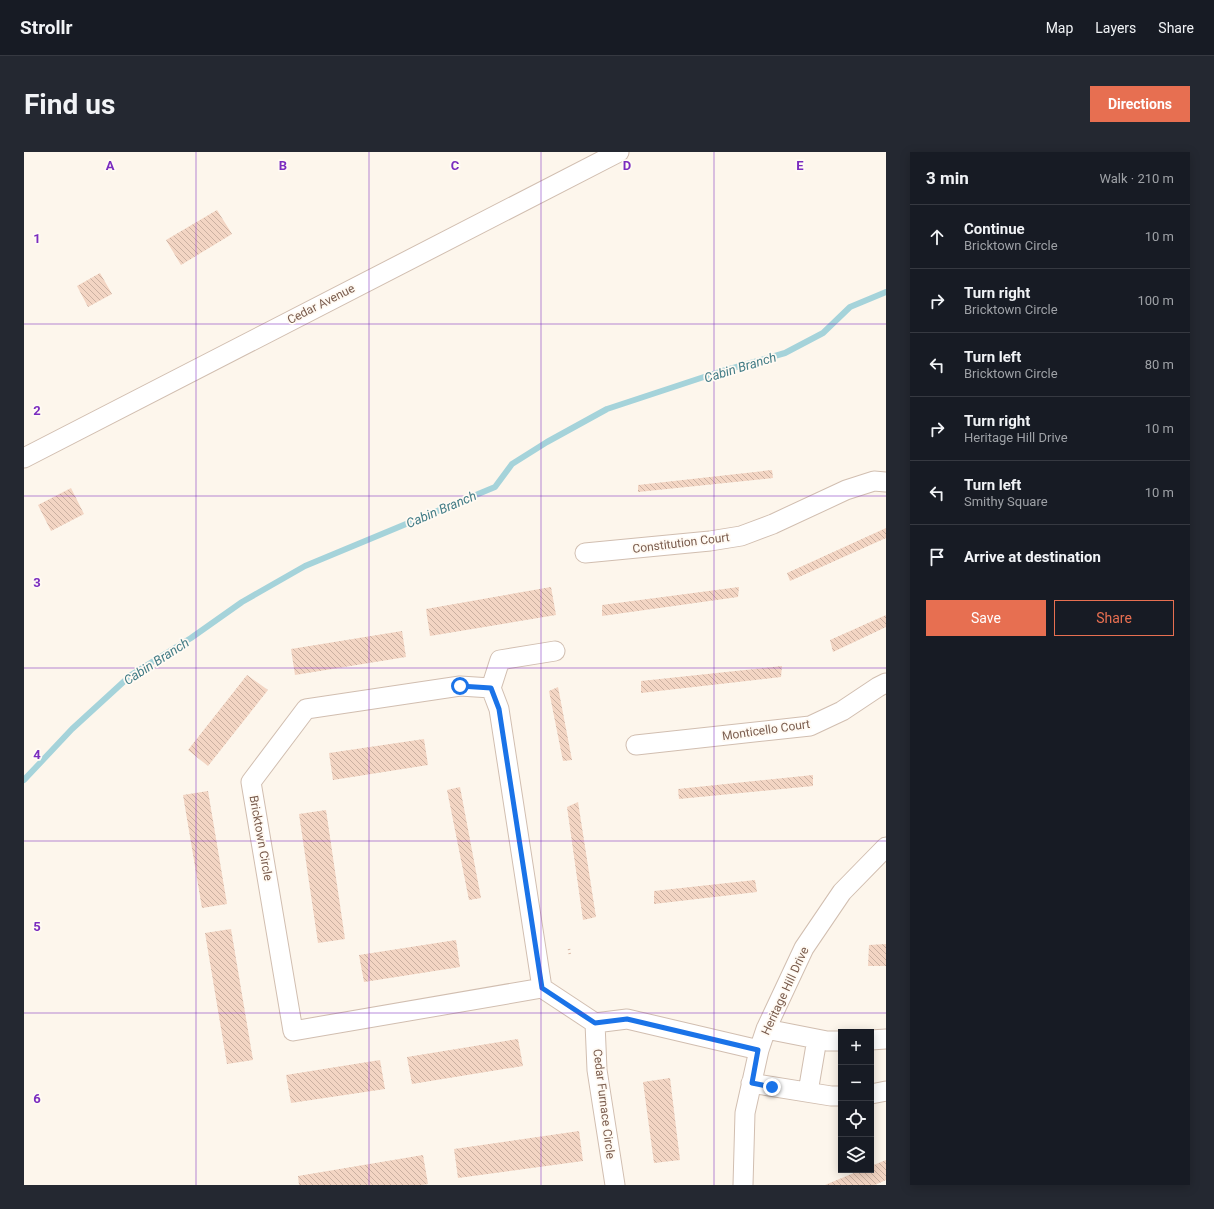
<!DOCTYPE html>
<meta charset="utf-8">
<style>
body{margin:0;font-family:Roboto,sans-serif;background:#242831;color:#f1f3f6}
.controls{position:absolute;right:12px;bottom:12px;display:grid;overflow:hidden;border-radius:0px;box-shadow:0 2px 10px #0003}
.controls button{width:36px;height:36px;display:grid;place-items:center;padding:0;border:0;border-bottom:1px solid #363941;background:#171b24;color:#f1f3f6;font:20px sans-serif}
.stop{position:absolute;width:12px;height:12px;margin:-9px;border:3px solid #1a73e8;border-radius:50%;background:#fff}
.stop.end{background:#1a73e8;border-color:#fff;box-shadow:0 1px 4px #0008}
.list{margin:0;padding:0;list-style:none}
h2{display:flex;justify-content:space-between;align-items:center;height:52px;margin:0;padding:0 16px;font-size:17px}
h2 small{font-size:13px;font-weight:400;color:#9ea1a6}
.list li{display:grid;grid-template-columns:26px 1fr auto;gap:12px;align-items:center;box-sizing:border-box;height:64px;padding:0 16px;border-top:1px solid #363941}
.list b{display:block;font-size:15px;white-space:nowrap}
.list p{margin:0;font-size:13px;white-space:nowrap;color:#9ea1a6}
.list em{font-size:13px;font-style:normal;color:#9ea1a6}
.actions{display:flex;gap:8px;padding:12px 16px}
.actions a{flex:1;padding:9px 0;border:1px solid #e76f51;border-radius:0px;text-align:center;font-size:14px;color:#e76f51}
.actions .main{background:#e76f51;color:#fff}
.icon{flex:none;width:22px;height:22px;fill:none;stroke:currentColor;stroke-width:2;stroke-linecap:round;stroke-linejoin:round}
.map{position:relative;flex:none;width:862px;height:1033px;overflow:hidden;border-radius:0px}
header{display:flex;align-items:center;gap:24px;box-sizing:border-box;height:56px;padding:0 20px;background:#171b24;border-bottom:1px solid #363941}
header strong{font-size:19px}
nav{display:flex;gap:22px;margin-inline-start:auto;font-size:14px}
.intro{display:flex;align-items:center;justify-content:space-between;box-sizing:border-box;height:96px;padding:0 24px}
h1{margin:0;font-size:28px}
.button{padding:10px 18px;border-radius:0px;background:#e76f51;color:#fff;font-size:14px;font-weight:700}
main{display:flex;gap:24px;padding:0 24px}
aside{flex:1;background:#171b24;border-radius:0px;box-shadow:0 2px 10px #0003}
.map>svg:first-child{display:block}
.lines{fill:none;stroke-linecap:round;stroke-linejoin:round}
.stream{stroke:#a5d3da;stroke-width:6}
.building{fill:url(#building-back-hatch)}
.minor-casing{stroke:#d1beb0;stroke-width:21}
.path{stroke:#d9b8a5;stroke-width:2.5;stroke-dasharray:1 3;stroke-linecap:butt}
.minor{stroke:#fff;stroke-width:19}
.route{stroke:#1a73e8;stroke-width:5}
.grid{fill:none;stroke:#7b2cbf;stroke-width:1;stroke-opacity:0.55}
.labels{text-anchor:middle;stroke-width:3.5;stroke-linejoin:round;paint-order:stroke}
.street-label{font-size:12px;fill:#7a5c4d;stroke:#fffaf3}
.water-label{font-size:13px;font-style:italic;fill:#437c86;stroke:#fffaf3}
.grid-label{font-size:13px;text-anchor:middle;font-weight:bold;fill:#7b2cbf;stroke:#fffaf3;stroke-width:3.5;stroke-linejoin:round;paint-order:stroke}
</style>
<header>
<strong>Strollr</strong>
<nav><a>Map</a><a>Layers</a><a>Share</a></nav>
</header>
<div class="intro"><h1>Find us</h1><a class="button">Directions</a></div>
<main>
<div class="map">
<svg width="862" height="1033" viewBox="0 0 862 1033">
<defs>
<pattern id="building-back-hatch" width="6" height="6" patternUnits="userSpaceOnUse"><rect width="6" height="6" fill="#f3d5c3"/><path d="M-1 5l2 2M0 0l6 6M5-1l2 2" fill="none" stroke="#cab0a1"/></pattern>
</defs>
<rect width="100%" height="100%" fill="#fdf6ec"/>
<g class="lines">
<!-- stream -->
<path class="stream" d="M0,628L48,577L107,523L167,486L218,450L281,414L471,335L488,312L523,290L583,257L695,220L761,201L799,181L826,155L862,140"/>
</g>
<!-- building -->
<path class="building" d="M193,58L208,82L157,113L142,88Z
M76,121L88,142L64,155L53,134Z
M748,318L749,326L614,340V333Z
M47,336L60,362L27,379L14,353Z
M862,376V386L766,429L763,421Z
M527,435L532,463L406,484L402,457Z
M715,435L714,445L578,464V453Z
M862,463V475L809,500L806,488Z
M378,479L382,505L271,523L267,497Z
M758,514L757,525L617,541V529Z
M223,523L244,538L184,614L164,598Z
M534,535L548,608L539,609L525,539Z
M400,587L404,613L309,628L305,601Z
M789,623V634L655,647L654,637Z
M436,635L457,746L445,748L423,638Z
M184,639L203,752L178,756L159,643Z
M554,650L572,765L559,768L543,655Z
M302,658L321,787L294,791L275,662Z
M731,728L733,740L630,752V739Z
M207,777L229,908L203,912L181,781Z
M432,788L436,815L340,830L335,803Z
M862,792V814H844L845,793Z
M494,887L499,914L388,932L383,905Z
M356,908L361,937L267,951L262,923Z
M646,926L656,1008L630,1011L619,930Z
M555,979L559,1009L434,1026L430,997Z
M399,1003L404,1032L398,1033H275L274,1024Z
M862,1008V1028L851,1033H801L837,1018H847V1014Z"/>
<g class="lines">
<!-- minor casing -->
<g class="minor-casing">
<path id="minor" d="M0,306L595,0
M561,401L686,389L717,384L749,372L822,338L850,329L862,330
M467,536L476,508L531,499
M612,593L786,574L818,559L854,535L862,531
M518,836L269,879L227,630L282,557L436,534L467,536L475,557L518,836L571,871L603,867L735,898
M571,871L573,918L591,1033
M742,877L803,889H817
M847,888L862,887
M727,931L807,944H817
M784,940L793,887
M847,942L862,939
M719,1033L721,961L735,898L742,877L780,796L818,740L862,695"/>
</g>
<!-- path -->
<path class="path" d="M545,797L546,804"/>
<!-- minor -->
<use href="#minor" class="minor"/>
</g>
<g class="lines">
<!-- route -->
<path class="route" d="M436,534L467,536L475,557L518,836L571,871L603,867L734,898L728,931L748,935"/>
</g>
<!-- grid -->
<path class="grid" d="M172,0V1033M345,0V1033M517,0V1033M690,0V1033M0,172H862M0,344H862M0,516H862M0,689H862M0,861H862"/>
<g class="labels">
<!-- street labels -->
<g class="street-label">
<text transform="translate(297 152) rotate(-27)" y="4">Cedar Avenue</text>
<text transform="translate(657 391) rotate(-7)" y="4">Constitution Court</text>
<text transform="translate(742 578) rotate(-8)" y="4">Monticello Court</text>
<text transform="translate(237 686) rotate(80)" y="4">Bricktown Circle</text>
<text transform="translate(761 839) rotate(-65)" y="4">Heritage Hill Drive</text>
<text transform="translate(580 952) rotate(83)" y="4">Cedar Furnace Circle</text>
</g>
<!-- water labels -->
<g class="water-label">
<text transform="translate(716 215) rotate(-17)" y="5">Cabin Branch</text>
<text transform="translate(417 357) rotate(-23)" y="5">Cabin Branch</text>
<text transform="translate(132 509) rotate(-33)" y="5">Cabin Branch</text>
</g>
</g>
<g class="grid-label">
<text x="86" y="18">A</text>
<text x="259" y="18">B</text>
<text x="431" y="18">C</text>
<text x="603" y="18">D</text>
<text x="776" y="18">E</text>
<text x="13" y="91">1</text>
<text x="13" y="263">2</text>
<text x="13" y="435">3</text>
<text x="13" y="607">4</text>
<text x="13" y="779">5</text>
<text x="13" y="951">6</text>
</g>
</svg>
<div class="controls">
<button>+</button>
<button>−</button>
<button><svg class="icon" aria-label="locate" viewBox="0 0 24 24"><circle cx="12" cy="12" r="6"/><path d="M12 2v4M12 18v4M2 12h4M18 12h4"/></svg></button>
<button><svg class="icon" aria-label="layers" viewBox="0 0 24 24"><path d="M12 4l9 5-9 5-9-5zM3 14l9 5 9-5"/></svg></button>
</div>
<div class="stop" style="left:436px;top:534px"></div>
<div class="stop end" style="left:748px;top:935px"></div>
</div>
<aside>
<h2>3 min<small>Walk · 210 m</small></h2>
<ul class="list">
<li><svg class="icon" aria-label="ahead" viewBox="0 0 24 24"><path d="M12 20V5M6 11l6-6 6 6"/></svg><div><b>Continue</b><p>Bricktown Circle</p></div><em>10 m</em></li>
<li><svg class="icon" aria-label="right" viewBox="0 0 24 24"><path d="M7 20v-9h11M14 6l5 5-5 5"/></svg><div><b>Turn right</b><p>Bricktown Circle</p></div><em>100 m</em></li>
<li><svg class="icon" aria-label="left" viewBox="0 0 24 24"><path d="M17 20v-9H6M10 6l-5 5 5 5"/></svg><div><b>Turn left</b><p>Bricktown Circle</p></div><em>80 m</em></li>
<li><svg class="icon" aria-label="right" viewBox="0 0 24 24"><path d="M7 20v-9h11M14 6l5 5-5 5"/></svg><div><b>Turn right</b><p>Heritage Hill Drive</p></div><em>10 m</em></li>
<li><svg class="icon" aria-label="left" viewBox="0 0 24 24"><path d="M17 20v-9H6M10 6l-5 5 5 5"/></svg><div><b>Turn left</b><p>Smithy Square</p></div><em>10 m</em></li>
<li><svg class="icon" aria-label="arrive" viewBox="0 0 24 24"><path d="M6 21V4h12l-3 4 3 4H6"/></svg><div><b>Arrive at destination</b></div></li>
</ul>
<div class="actions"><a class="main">Save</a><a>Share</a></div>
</aside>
</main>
